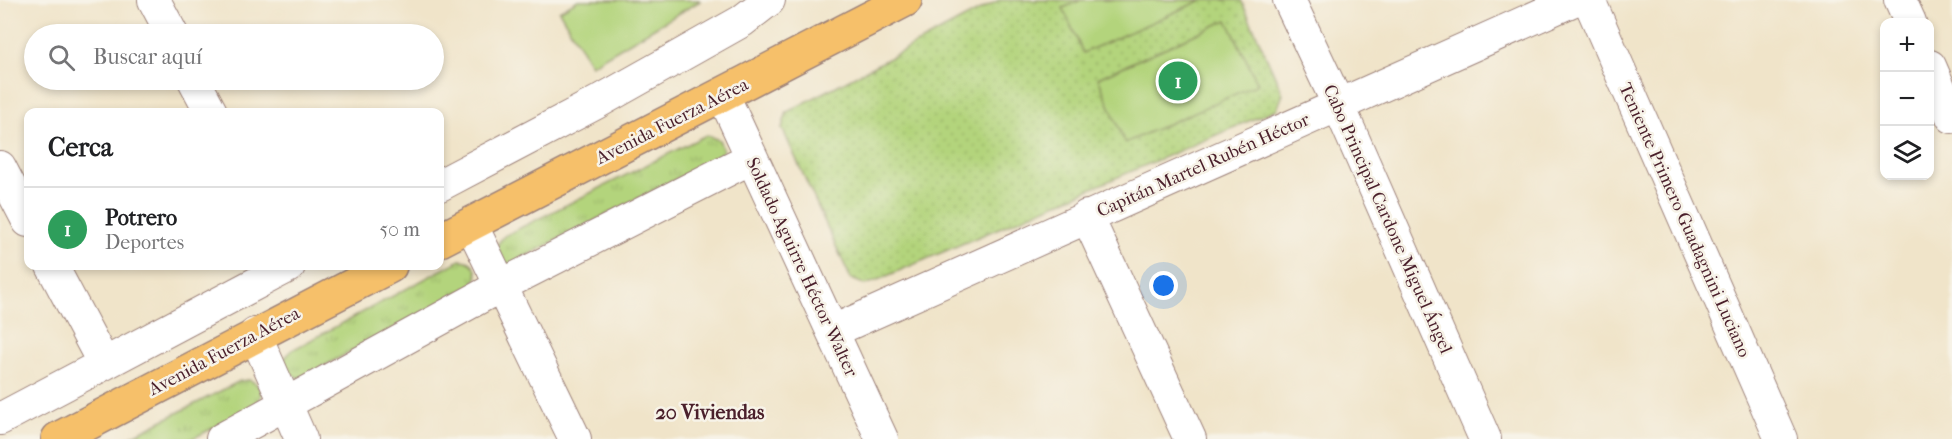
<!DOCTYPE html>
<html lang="es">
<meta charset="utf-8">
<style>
body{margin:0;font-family:"IM FELL French Canon",serif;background:#f2f2f2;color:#202124}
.controls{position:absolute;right:18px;top:18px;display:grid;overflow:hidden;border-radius:12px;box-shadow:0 3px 9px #0003}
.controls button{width:54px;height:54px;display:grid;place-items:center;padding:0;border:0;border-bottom:2px solid #e0e0e0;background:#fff;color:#202124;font:30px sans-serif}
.you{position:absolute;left:1164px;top:286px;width:21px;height:21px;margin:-15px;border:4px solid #fff;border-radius:50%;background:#1a73e8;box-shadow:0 0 0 9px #1a73e833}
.badge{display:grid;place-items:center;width:39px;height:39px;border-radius:50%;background:#db2777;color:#fff;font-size:20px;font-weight:700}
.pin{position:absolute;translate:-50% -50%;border:3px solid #fff;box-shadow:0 2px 6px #0006}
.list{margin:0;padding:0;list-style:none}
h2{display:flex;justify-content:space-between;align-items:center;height:78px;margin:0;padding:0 24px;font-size:26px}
h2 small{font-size:20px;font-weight:400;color:#757577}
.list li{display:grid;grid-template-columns:39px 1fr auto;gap:18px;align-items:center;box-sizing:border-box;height:84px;padding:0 24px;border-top:2px solid #e0e0e0}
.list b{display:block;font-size:22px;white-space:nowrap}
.list p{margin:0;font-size:20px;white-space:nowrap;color:#757577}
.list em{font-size:20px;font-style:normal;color:#757577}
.icon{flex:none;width:33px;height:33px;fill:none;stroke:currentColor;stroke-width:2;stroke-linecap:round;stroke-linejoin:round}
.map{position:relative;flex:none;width:1952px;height:439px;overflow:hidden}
.search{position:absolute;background:#fff;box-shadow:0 3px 9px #0003;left:24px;top:24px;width:420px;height:66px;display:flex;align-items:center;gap:15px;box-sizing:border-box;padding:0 21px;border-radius:33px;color:#757577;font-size:22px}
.panel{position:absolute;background:#fff;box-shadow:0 3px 9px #0003;left:24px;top:108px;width:420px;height:162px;border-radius:12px}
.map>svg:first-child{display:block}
.grass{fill:url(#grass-tufts);stroke:#7e7a54;stroke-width:1.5}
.park{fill:url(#park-dots);stroke:#7e7a54;stroke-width:1.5}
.pitch{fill:#b3d47c;stroke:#7e7a54;stroke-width:1.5}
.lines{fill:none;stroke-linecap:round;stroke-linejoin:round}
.minor-casing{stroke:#9d827a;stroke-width:34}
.major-casing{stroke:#9d827a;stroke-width:36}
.minor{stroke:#fff;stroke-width:32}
.major{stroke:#f6c06b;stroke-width:33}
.labels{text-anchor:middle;stroke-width:5;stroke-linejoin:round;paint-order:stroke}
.street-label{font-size:18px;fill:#4a1f2b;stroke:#f7f3e8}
.neighbourhood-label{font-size:20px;font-weight:bold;fill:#4a1f2b;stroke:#f7f3e8}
</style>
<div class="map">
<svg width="1952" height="439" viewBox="0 0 1952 439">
<defs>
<pattern id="grass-tufts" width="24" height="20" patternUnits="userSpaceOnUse" patternTransform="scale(1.5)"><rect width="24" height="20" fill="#b3d47c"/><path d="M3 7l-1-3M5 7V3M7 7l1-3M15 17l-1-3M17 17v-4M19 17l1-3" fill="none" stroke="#9bb66b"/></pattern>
<pattern id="park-dots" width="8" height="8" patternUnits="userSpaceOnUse" patternTransform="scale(1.5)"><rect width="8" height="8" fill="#b3d47c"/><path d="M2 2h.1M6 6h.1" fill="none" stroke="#9bb66b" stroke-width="1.8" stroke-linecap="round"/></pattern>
</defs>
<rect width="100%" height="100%" fill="#f7f3e8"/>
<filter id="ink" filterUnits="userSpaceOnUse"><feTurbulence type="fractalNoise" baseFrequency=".0167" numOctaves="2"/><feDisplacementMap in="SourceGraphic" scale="12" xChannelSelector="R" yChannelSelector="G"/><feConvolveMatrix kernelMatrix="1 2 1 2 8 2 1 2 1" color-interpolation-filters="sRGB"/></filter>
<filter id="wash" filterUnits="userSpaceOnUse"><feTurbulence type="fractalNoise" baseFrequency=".008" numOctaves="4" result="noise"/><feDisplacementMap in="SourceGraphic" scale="24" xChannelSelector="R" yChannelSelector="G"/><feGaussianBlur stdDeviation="1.35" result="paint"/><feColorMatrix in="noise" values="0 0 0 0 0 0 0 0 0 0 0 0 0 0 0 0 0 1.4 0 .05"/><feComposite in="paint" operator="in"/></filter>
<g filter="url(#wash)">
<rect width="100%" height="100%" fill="#f0e4c9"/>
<!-- grass -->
<path class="grass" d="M706,135L719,140L723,150L721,156L510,264L504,262L496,246L504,236Z
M460,260C475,260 481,273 473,285L304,377L298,378L287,372L284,359L292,350Z
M249,380C262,385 264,394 257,405L192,439H126L240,381Z"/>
<!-- park -->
<path class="park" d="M999,0H1241L1283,94L1277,109L866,285L851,279L782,128L787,112Z"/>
<!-- pitch -->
<path class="pitch" d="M578,0H699L700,1L591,65L559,11Z
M1081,0H1202L1083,53L1063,8Z
M1227,20L1258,84L1125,143L1098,78Z"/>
</g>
<g filter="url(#ink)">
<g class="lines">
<!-- minor casing -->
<g class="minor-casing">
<path id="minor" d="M154,0L172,34
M1289,0L1338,104L1485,439
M1589,0L1781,439
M1900,0L1910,22
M1930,66L1952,117
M194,80L211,112
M723,95L882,439
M0,167L28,221
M440,185L598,102L742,21L769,0
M1087,216L1190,439
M471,224L575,439
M52,266L104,364
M833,331L1574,0
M255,334L301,439
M0,419L289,266
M222,439L502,285L751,158"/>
</g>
<!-- major casing -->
<g class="major-casing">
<path id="major" d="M440,240L905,0
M58,439L390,266"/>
</g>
<!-- minor -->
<use href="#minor" class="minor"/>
<!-- major -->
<use href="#major" class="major"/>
</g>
</g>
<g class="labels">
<!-- street labels -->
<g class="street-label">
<text transform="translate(672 121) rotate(-27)" y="6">Avenida Fuerza Aérea</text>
<text transform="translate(1203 165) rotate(-24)" y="6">Capitán Martel Rubén Héctor</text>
<text transform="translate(1388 219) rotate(66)" y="6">Cabo Principal Cardone Miguel Ángel</text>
<text transform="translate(1685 220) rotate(66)" y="6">Teniente Primero Guadagnini Luciano</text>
<text transform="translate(802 267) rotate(65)" y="6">Soldado Aguirre Héctor Walter</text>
<text transform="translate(224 351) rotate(-28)" y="6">Avenida Fuerza Aérea</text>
</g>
<!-- neighbourhood labels -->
<g class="neighbourhood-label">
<text x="710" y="419">20 Viviendas</text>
</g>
</g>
</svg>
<div class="controls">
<button>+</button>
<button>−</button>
<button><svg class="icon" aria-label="layers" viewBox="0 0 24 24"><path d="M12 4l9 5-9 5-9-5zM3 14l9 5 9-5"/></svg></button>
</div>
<div class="you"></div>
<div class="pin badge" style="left:1178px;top:81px;background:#2e9e5b">1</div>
<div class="search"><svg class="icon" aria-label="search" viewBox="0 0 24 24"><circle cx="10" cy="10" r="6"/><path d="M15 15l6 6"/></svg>Buscar aquí</div>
<section class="panel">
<h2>Cerca<small></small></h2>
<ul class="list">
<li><span class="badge" style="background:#2e9e5b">1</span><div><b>Potrero</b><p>Deportes</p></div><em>50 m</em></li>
</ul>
</section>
</div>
